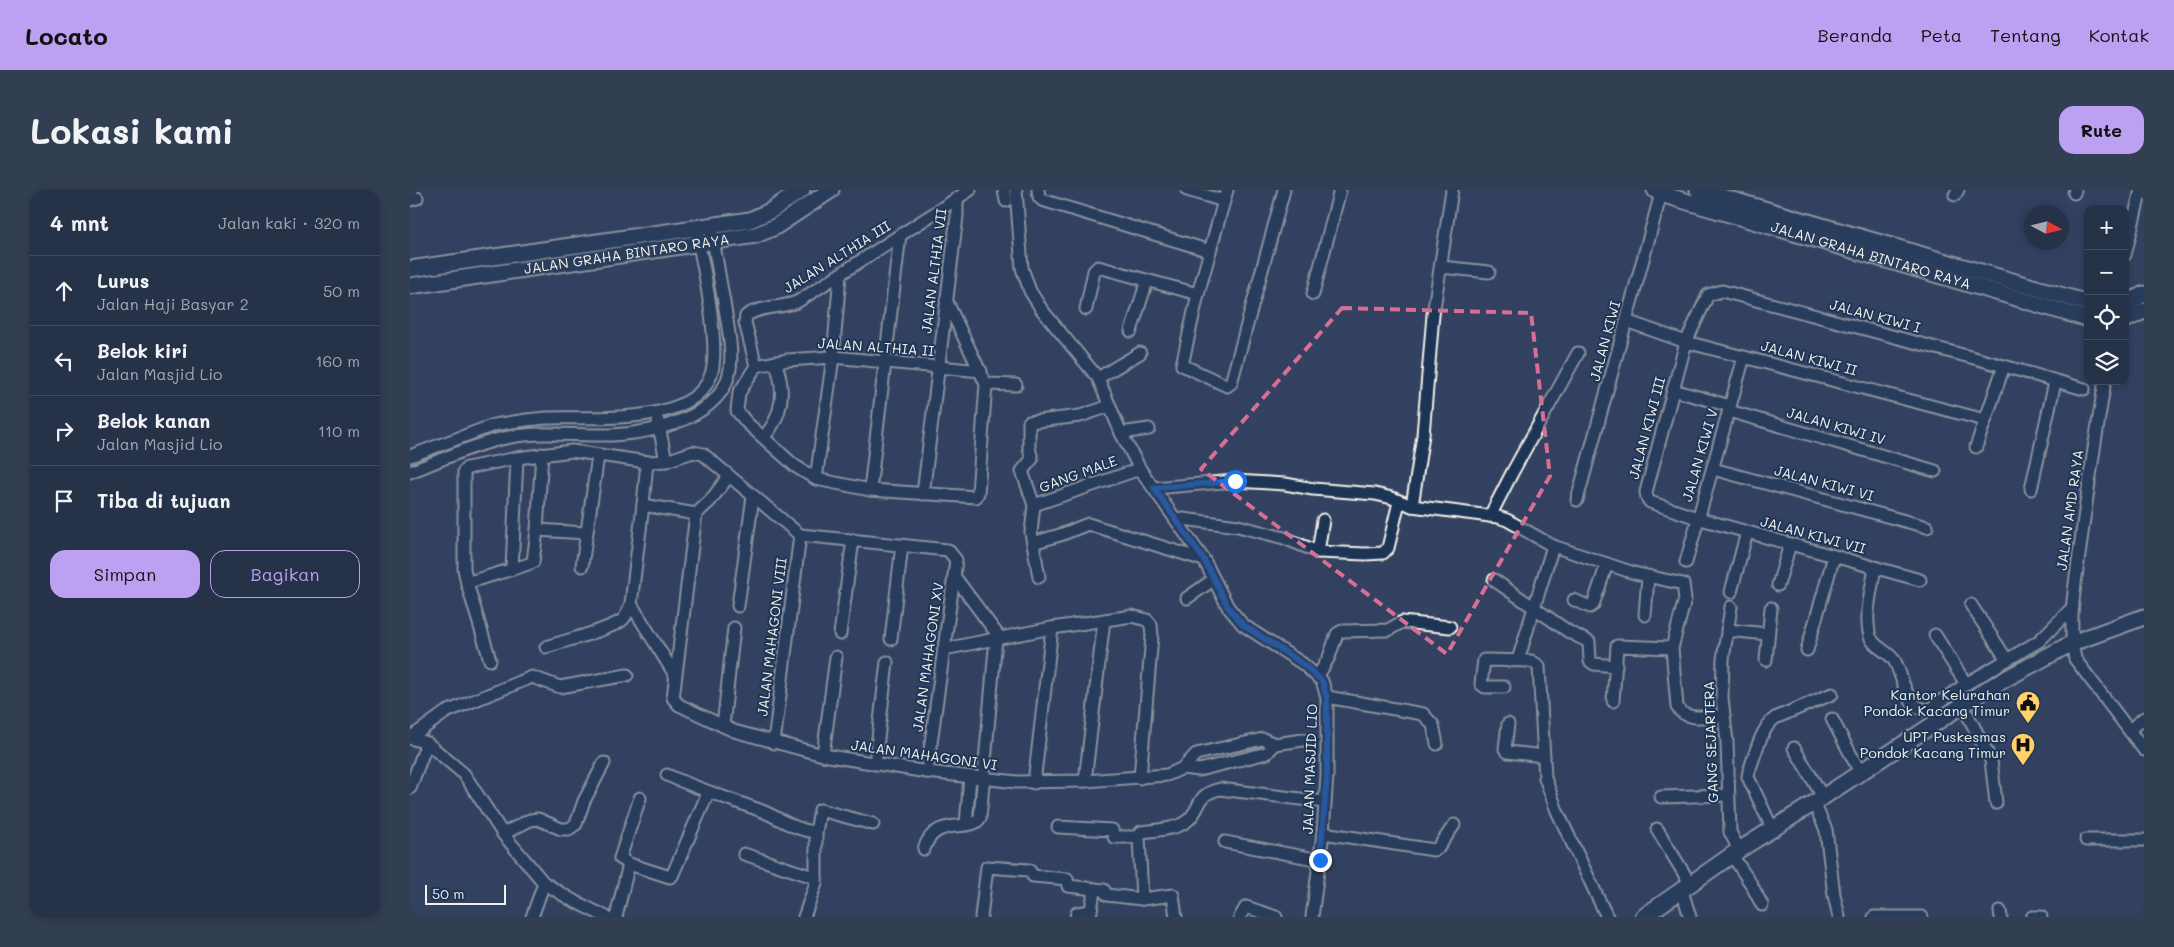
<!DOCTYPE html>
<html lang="id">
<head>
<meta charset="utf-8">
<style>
  :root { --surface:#263248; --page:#323e52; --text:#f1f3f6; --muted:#a4aab4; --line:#424d60; --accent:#bca0f2 }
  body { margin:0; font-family:Mali,sans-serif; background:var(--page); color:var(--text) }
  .controls { position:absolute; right:15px; top:15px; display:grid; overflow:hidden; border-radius:10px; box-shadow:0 2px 8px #0003 }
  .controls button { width:45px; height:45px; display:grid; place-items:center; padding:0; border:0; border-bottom:1px solid var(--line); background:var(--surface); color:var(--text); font:25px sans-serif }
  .compass { position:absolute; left:1614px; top:15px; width:45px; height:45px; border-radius:50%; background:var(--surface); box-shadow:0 2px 8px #0003; rotate:97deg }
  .scale { position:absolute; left:15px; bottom:12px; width:81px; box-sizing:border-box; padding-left:5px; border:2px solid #f4f1e8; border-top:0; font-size:14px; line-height:18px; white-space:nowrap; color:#f4f1e8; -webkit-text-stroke:4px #1d3557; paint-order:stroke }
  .stop { position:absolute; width:15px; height:15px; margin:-11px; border:4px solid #1a73e8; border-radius:50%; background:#fff }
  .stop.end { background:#1a73e8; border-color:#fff; box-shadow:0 1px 5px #0008 }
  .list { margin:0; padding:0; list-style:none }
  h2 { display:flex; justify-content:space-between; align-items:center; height:65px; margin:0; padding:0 20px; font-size:21px }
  h2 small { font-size:16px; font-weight:400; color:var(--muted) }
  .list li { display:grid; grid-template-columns:32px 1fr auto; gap:15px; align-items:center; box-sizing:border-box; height:70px; padding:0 20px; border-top:1px solid var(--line) }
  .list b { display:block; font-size:19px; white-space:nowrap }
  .list p { margin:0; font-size:16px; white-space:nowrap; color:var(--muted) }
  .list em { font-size:16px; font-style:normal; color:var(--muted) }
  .actions { display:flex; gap:10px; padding:15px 20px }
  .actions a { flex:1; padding:11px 0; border:1px solid var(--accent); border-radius:15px; text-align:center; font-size:18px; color:var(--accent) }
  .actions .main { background:var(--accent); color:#111 }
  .icon { flex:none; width:28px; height:28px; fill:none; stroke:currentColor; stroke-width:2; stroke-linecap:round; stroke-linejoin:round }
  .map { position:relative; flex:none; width:1734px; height:727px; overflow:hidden; border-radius:15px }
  header { display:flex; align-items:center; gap:30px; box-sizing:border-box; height:70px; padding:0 25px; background:var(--accent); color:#111 }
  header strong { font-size:24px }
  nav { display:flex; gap:28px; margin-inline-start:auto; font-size:18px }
  .intro { display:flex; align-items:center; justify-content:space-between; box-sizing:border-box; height:120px; padding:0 30px }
  h1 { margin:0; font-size:35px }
  .button { padding:12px 22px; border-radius:15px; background:var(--accent); color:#111; font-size:18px; font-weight:700 }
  main { display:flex; gap:30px; padding:0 30px }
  aside { flex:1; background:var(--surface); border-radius:15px; box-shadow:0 2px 8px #0003 }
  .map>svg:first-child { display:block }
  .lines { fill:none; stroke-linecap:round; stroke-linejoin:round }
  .minor-casing { stroke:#f4f1e8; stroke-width:15 }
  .major-casing { stroke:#f4f1e8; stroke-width:19 }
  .minor { stroke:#1d3557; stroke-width:11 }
  .major { stroke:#1d3557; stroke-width:15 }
  .route { stroke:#1a73e8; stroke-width:6 }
  .marked { fill:none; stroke:#d66f93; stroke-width:4; stroke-dasharray:10 6; stroke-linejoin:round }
  .labels { text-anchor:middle; stroke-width:4; stroke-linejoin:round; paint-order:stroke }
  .street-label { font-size:14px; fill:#f4f1e8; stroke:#1d3557 }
  .poi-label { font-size:14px; fill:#f4f1e8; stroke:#1d3557; text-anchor:end }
</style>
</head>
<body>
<header>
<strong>Locato</strong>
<nav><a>Beranda</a><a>Peta</a><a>Tentang</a><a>Kontak</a></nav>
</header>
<div class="intro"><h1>Lokasi kami</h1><a class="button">Rute</a></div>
<main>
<aside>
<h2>4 mnt<small>Jalan kaki · 320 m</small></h2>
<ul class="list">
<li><svg class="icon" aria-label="ahead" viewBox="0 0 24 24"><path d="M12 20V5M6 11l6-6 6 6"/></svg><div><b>Lurus</b><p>Jalan Haji Basyar 2</p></div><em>50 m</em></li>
<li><svg class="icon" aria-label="left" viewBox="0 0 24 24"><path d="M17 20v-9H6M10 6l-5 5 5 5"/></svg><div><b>Belok kiri</b><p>Jalan Masjid Lio</p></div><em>160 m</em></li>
<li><svg class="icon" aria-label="right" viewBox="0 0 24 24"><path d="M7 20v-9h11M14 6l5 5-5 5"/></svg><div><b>Belok kanan</b><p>Jalan Masjid Lio</p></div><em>110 m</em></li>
<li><svg class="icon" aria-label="arrive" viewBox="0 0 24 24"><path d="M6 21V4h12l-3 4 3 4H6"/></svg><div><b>Tiba di tujuan</b></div></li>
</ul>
<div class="actions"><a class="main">Simpan</a><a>Bagikan</a></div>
</aside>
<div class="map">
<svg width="1734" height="727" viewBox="0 0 1734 727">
  <rect width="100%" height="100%" fill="#334260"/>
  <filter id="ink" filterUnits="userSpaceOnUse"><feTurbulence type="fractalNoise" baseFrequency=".02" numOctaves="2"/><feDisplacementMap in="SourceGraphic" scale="10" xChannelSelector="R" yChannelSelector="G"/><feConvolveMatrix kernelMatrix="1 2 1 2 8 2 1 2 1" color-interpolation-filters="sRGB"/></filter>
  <g filter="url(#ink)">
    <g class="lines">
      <defs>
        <g id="minor">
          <path d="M594,0L596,11"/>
          <path d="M606,0L612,78L620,101L632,120L688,188L711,243L730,279L794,370L818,417L833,435L893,474L912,491L917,507V585L913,643L902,727"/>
          <path d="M628,0L629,7L632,10L800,61"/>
          <path d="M777,0L814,11"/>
          <path d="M817,0L788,104L772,175L817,196L821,193L874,0"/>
          <path d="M1664,3L1665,0"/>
          <path d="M1545,5L1548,0"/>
          <path d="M0,10L7,8"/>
          <path d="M1715,65L1731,0"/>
          <path d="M1031,77L1079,82"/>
          <path d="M903,104L930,0"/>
          <path d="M536,110L576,194L568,303L566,307L460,300L406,289L385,276L337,233L327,221L329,203L346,176L377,170L423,167L571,181"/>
          <path d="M676,119L684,81L688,77L788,104"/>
          <path d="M1216,131L1276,152L1575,230"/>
          <path d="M721,141L737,91"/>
          <path d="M1168,163L1102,283L1080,326L1088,327L1097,330L1143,356L1224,383L1273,394L1275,409L1262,458L1267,517C1276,532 1298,526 1314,526"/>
          <path d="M346,176L335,132L336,126C349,116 372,118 387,112L560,0"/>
          <path d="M688,188L730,163"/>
          <path d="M1695,191C1686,244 1678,298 1671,351C1666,390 1657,430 1665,469L1734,560"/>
          <path d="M576,194L606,195"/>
          <path d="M1263,200L1320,216"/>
          <path d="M1319,221L1525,281"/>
          <path d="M248,231L256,271"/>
          <path d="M711,243L739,239"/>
          <path d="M354,247C373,225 376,199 365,172"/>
          <path d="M1566,257L1594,176"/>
          <path d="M132,264L127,340L123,372C120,375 67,389 57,393L54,379V281L57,278L107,268L162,261L237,272L256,271L283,262L293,264L390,345L538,360L546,370L544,386L517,582"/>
          <path d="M0,266L84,235C102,232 119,229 137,228C180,226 288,238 302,181C309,153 294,76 287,46"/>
          <path d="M1303,279L1517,337"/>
          <path d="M0,282C32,270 66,253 100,247C134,241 168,246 202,245C242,243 313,228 320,179C323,158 317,133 314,112C309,87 306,61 300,37"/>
          <path d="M406,289L423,167L430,85"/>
          <path d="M744,298L825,291L875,294L903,299L965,304L982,308L1002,316L1080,326"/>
          <path d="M1621,299L1645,192"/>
          <path d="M460,300L490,45"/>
          <path d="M513,304L547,26V10"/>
          <path d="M1167,310L1252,0"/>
          <path d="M233,315L286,324L300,311L319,286"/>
          <path d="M624,315L612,281L622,269L619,258V232L670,226L700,216"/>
          <path d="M624,315L730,279"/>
          <path d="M1002,316L1013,245L1023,125L1042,0"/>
          <path d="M286,324L263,508L269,515L324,541L413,565L517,582L607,592L675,591L757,585L773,578L786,564L853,549L865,554L893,550"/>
          <path d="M765,328L828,336L874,348L908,362L956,364L973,363L978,358L989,312"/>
          <path d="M127,340L176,343"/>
          <path d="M623,353L621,343L624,315"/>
          <path d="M908,362L913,330"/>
          <path d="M1276,372L1334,167"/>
          <path d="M172,376L188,266"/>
          <path d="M1465,377C1462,398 1455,422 1459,442C1461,457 1476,459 1484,470C1494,486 1494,519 1518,520L1556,494L1629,451L1662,418"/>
          <path d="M102,379L107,268"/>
          <path d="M544,386L590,448"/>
          <path d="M629,387L623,353L653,344L678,334L794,370"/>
          <path d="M1084,390L1159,442L1179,452L1180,471L1184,474L1206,476"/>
          <path d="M1510,390L1287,328L1240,312L1237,308L1236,302L1276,152L1298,105L1312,101L1594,176L1674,199"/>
          <path d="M57,393L80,470"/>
          <path d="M1368,395L1380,354"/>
          <path d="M1321,402L1337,342"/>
          <path d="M777,408L803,390"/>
          <path d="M1164,410L1180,417L1183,415L1197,374"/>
          <path d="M221,414L265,485"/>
          <path d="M1561,415L1597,470"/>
          <path d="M328,416L343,306"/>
          <path d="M1321,417L1313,469L1312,508L1317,552L1320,642L1329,660"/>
          <path d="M1235,425L1238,387"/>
          <path d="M1317,440L1358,444"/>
          <path d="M430,444L443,350"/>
          <path d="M1525,445L1556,494"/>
          <path d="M481,449L492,355"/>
          <path d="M136,457C157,450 193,442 211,431C217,427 218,420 221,414L233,315L237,272"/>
          <path d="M534,459L642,438L722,426L737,430L741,435L742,446L730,588"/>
          <path d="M1397,460L1424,366"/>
          <path d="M1108,470L1143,356"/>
          <path d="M1356,470L1361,418"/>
          <path d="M908,486L919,467L927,444L932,441L978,440L992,432L1040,437"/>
          <path d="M1094,497H1075L1071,494L1074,470L1121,471L1129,476L1135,588L1147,621L1197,727"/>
          <path d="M917,507L1013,524L1023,535L1027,554"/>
          <path d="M1203,511L1207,456L1262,458"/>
          <path d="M1552,514L1581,570L1586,613"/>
          <path d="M1422,529L1450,582"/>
          <path d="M1098,534L1095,559L1098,562L1134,566"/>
          <path d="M313,536L324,438"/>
          <path d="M1719,540L1734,528"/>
          <path d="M0,548L17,553L54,584L93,644L134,693L160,709L196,727"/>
          <path d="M0,548L36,522L122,487L150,497L217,485"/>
          <path d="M364,553L390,345"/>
          <path d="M1384,558L1413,607"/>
          <path d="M413,565L426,467"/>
          <path d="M465,574L477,472"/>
          <path d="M773,578L789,580L857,563L865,554"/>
          <path d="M257,585C288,599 320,609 352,621C369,628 387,641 406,642"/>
          <path d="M675,591L694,430"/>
          <path d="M624,593L642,438"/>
          <path d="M0,598L17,553"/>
          <path d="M1251,607L1318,605"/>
          <path d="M230,608L210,668L219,674L260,687L262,686L298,603"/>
          <path d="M1404,613L1416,640L1424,705L1429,727"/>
          <path d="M556,634L560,587"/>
          <path d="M648,637L702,640L704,647H729L732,709"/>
          <path d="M1362,638L1338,587L1339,581C1346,563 1350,540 1365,528L1422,504"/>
          <path d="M1247,639L1281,695"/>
          <path d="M913,643L1024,660L1029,657L1044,635"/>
          <path d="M93,644L120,630L128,629L151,639H159L166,634L174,611L194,573"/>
          <path d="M729,647L731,642C746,640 765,640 777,631C793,618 784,605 810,599L915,612"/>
          <path d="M1676,650H1734"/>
          <path d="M815,652L910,670"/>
          <path d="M514,659C525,624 560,644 570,628L586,448"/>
          <path d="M334,664L406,688"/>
          <path d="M1322,665L1341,694L1352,715"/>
          <path d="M1272,701L1280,727"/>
          <path d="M1590,721L1591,727"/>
          <path d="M122,727L134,693"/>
          <path d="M206,727L219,674"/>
          <path d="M394,727L406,693V642L410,620L463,634"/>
          <path d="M571,727L577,677L619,680L623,686L657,689L658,696L694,700L697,705L732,709L763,705L766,727"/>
          <path d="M666,727L667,723L681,721L684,700"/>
          <path d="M830,727L836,717L866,727"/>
          <path d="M1464,727H1512"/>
          <path d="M1622,727H1631"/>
        </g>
        <g id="major">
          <path id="s1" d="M1245,0L1251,4L1678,129"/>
          <path d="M1288,0L1678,113"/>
          <path d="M0,79L340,30L360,21L392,0"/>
          <path id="s2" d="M0,96L346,45L365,37L421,0"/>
          <path d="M1715,114L1734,104"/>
          <path d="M1715,130L1734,121"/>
          <path d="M1233,727L1329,660L1404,613L1577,499L1662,453L1734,427"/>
        </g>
      </defs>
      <use href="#minor" class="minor-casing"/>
      <use href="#major" class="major-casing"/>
      <use href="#minor" class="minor"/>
      <use href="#major" class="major"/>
    </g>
  </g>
  <g class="lines" filter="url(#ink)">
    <path class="route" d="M825,291L744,298L794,370L818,417L833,435L893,474L912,491L917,508V585L910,670"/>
  </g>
  <path d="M0 0H1734V727H0ZM932,118L1121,123L1140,286L1037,464L791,279Z" fill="#334260" fill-opacity=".55" fill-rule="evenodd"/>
  <path class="marked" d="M932,118L1121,123L1140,286L1037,464L791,279Z"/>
  <defs>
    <symbol id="civic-pin" viewBox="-11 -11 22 30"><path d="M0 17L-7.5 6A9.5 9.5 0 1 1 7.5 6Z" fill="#ffd166" stroke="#1d3557"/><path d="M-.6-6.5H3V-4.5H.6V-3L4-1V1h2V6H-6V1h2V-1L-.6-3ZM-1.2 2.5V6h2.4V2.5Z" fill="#111"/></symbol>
    <symbol id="hospital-pin" viewBox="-11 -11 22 30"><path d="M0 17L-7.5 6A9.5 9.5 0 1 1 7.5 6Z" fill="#ffd166" stroke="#1d3557"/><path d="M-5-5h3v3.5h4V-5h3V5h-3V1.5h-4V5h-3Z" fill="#111"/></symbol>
  </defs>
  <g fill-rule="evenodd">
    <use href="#civic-pin" x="1604" y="499" width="28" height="38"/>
    <use href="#hospital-pin" x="1599" y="541" width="28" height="38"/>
  </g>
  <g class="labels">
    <g class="street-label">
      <text dy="5" stroke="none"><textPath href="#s2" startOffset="219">JALAN GRAHA BINTARO RAYA</textPath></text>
      <text dy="5" stroke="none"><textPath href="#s1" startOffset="226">JALAN GRAHA BINTARO RAYA</textPath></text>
      <text transform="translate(427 67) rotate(-32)" y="5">JALAN ALTHIA III</text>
      <text transform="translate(524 81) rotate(-83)" y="5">JALAN ALTHIA VII</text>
      <text transform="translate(1465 126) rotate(15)" y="5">JALAN KIWI I</text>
      <text transform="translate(1195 151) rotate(-75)" y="5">JALAN KIWI</text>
      <text transform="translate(466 157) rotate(4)" y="5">JALAN ALTHIA II</text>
      <text transform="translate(1399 168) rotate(15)" y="5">JALAN KIWI II</text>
      <text transform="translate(1426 236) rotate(16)" y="5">JALAN KIWI IV</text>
      <text transform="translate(1237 238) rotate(-75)" y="5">JALAN KIWI III</text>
      <text transform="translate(1290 265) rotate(-74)" y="5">JALAN KIWI V</text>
      <text transform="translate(668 284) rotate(-20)" y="5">GANG MALE</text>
      <text transform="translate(1414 293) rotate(15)" y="5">JALAN KIWI VI</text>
      <text transform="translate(1660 320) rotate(-82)" y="5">JALAN AMD RAYA</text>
      <text transform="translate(1403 345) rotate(15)" y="5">JALAN KIWI VII</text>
      <text transform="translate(362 447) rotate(-83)" y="5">JALAN MAHAGONI VIII</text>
      <text transform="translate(518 467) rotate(-82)" y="5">JALAN MAHAGONI XV</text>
      <text transform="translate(1301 552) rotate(-92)" y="5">GANG SEJARTERA</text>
      <text transform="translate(514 565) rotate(8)" y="5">JALAN MAHAGONI VI</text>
      <text transform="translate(900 579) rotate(-88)" y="5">JALAN MASJID LIO</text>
    </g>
    <g class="poi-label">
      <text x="1600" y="510">Kantor Kelurahan<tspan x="1600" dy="16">Pondok Kacang Timur</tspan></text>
      <text x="1596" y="552">UPT Puskesmas<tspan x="1596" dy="16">Pondok Kacang Timur</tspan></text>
    </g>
  </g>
</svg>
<div class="controls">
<button>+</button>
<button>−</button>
<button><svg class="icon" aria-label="locate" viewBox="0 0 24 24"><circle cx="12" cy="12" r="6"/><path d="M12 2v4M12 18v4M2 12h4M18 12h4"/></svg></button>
<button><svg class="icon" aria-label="layers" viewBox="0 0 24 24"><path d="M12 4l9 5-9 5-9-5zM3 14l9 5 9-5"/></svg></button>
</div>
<svg class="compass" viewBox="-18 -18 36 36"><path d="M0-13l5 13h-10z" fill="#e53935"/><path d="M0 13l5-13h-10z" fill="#a4aab4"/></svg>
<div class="scale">50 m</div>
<div class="stop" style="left:825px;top:291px"></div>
<div class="stop end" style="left:910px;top:670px"></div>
</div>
</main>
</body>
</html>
